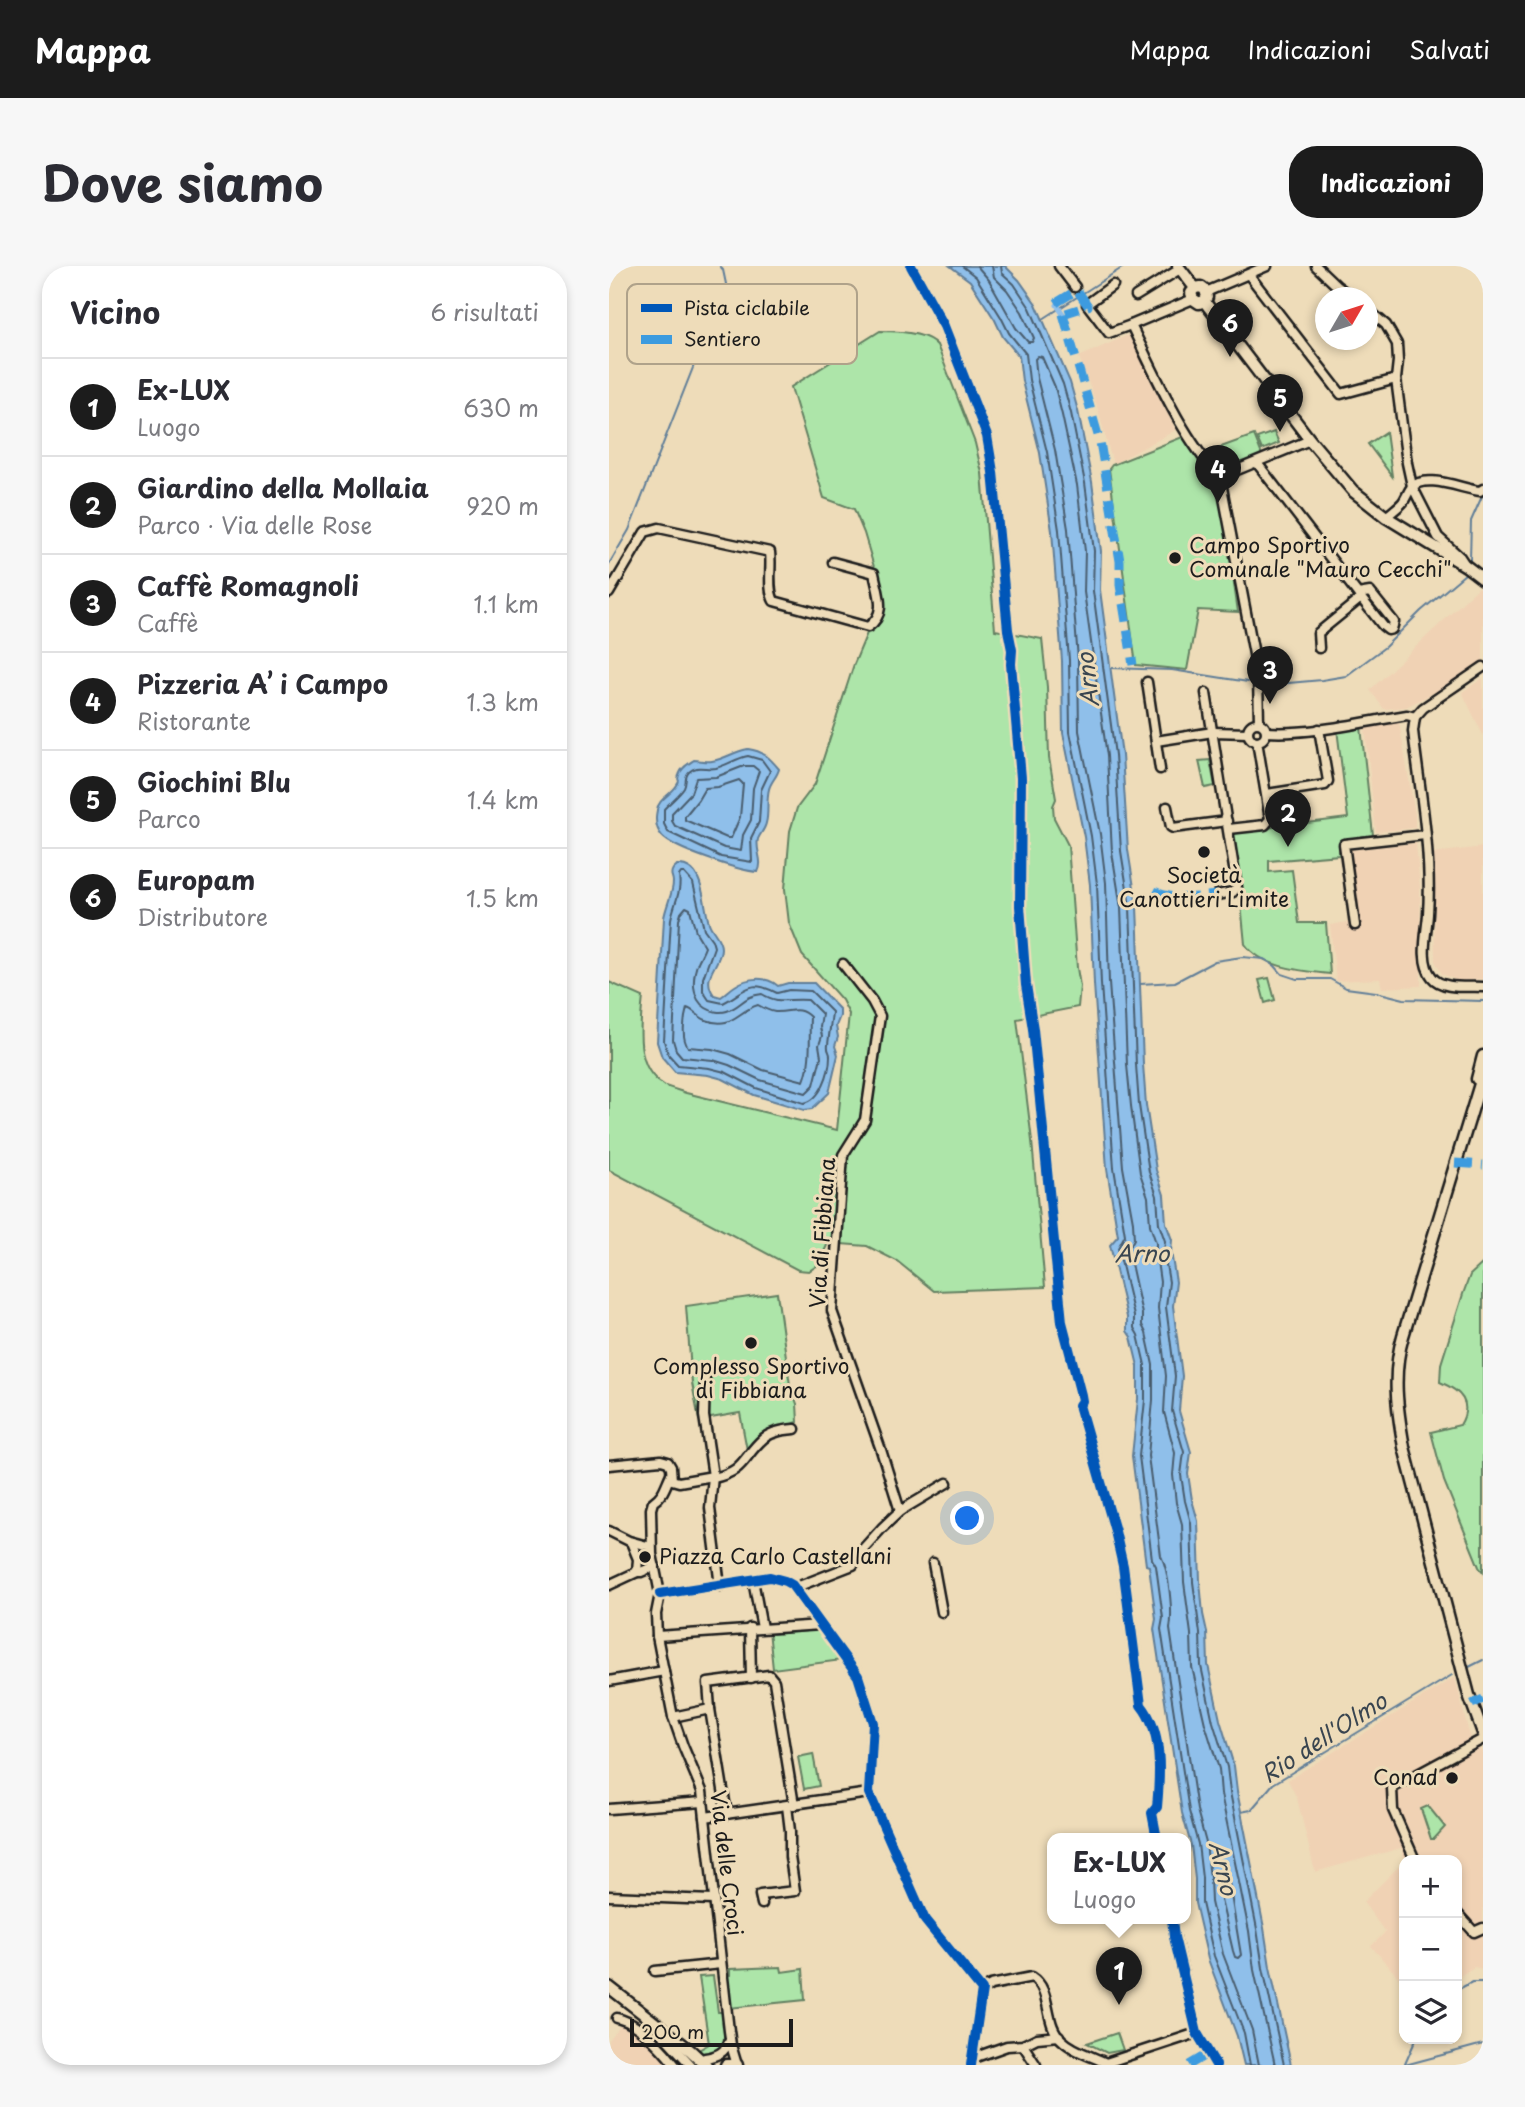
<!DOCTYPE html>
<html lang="it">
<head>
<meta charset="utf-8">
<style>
  :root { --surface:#fff; --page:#f7f7f7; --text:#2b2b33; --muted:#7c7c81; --line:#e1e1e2; --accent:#1c1c1c }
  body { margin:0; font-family:"Playpen Sans",sans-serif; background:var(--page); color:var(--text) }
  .controls { position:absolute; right:21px; bottom:21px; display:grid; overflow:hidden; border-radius:14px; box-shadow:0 4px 10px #0003 }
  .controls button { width:63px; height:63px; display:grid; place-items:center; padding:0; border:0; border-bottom:2px solid var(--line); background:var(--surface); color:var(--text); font:35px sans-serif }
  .compass { position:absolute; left:706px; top:21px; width:63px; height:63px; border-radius:50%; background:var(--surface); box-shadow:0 4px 10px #0003; rotate:51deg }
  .scale { position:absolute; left:21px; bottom:18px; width:163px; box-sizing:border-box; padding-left:7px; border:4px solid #1c1c1c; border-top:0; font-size:19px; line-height:24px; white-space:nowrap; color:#1c1c1c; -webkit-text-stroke:5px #eedcb9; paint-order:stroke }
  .you { position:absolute; left:359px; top:1253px; width:24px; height:24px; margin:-18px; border:5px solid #fff; border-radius:50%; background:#1a73e8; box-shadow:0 0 0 10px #1a73e833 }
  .badge { display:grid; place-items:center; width:46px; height:46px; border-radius:50%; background:var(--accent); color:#fff; font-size:23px; font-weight:700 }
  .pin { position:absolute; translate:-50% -58px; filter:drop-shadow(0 2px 4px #0008) }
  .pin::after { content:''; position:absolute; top:37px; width:24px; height:21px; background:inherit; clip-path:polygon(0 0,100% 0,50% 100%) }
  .popup { position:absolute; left:438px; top:1567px; width:144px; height:91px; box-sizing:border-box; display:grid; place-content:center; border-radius:14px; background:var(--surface); filter:drop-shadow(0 2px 5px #0005); font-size:23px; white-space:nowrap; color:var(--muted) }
  .popup b { font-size:26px; color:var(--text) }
  .popup::after { content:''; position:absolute; left:50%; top:100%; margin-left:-14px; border:14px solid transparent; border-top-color:var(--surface) }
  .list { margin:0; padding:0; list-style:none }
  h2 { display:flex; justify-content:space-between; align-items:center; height:91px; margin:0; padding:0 28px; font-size:30px }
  h2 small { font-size:23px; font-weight:400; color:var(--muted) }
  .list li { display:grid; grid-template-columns:46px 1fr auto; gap:21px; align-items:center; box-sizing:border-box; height:98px; padding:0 28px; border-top:2px solid var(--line) }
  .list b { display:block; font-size:26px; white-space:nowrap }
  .list p { margin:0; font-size:23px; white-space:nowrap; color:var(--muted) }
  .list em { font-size:23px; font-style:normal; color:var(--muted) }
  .icon { flex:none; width:38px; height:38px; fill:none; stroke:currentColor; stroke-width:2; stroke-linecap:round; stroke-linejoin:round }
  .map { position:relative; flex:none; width:874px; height:1799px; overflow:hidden; border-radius:28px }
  header { display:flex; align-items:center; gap:42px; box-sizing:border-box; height:98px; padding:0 35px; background:var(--accent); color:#fff }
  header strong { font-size:33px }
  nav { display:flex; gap:38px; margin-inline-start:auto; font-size:24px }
  .intro { display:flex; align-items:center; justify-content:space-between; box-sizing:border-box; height:168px; padding:0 42px }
  h1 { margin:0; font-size:49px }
  .button { padding:18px 32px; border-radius:28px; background:var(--accent); color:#fff; font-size:24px; font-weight:700 }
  main { display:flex; gap:42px; padding:0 42px }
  aside { flex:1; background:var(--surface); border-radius:28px; box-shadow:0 4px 10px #0003 }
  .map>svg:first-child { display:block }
  .built { fill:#f0d2b4 }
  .green { fill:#ade5a9; stroke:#648062; stroke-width:2 }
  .water { fill:#8fbfea; stroke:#617e98; stroke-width:2 }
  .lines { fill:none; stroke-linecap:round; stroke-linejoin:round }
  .shore { stroke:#4a5d6e; stroke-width:2 }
  .stream { stroke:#617e98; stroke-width:2 }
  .canal { stroke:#8fbfea; stroke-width:5 }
  .minor-casing { stroke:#1c1c1c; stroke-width:13 }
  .major-casing { stroke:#1c1c1c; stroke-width:15 }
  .minor { stroke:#eedcb9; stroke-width:8 }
  .major { stroke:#eedcb9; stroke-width:10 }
  .quiet { stroke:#3c9bdf; stroke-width:9; stroke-dasharray:18 9; stroke-linecap:butt }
  .cycleway-casing { stroke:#eedcb9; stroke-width:15 }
  .cycleway { stroke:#0057b8; stroke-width:10 }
  .poi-dot { fill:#1c1c1c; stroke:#eedcb9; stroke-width:2.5 }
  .labels { text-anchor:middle; stroke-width:6; stroke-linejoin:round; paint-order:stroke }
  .poi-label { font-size:21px; fill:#1c1c1c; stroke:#eedcb9; text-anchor:start }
  .street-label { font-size:21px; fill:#1c1c1c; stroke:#eedcb9 }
  .water-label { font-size:23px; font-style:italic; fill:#394550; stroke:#eedcb9 }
  .key { fill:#eedcb9; stroke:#afa28a; stroke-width:2 }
  .key-label { font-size:19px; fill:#1c1c1c }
</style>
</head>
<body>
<header>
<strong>Mappa</strong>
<nav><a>Mappa</a><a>Indicazioni</a><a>Salvati</a></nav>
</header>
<div class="intro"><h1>Dove siamo</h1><a class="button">Indicazioni</a></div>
<main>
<aside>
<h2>Vicino<small>6 risultati</small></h2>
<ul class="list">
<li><span class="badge">1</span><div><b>Ex-LUX</b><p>Luogo</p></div><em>630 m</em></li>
<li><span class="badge">2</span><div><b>Giardino della Mollaia</b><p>Parco · Via delle Rose</p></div><em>920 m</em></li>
<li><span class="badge">3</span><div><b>Caffè Romagnoli</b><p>Caffè</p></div><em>1.1 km</em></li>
<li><span class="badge">4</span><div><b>Pizzeria A’ i Campo</b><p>Ristorante</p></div><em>1.3 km</em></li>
<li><span class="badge">5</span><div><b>Giochini Blu</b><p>Parco</p></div><em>1.4 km</em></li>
<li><span class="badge">6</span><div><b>Europam</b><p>Distributore</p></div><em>1.5 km</em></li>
</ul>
</aside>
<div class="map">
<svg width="874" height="1799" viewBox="0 0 874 1799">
  <rect width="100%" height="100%" fill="#eedcb9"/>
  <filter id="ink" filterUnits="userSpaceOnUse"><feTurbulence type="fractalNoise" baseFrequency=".0143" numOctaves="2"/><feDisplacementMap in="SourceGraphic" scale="14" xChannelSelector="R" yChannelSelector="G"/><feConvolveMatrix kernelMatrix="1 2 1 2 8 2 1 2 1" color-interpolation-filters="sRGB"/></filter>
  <g filter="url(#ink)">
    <g class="built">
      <path d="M521,68L544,120L567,164L504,198L488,140L470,91Z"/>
      <path d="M870,321L874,324V396L844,417L797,441L775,443L761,424Z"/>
      <path d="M874,412V469L853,426Z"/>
      <path d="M790,456L806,549V562L767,566L756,461L762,457Z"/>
      <path d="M807,577L811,622L812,720L773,722L771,713L727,715L721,659L750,654L741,584Z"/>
      <path d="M874,581V713L849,715L833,708L826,695L824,587Z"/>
      <path d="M846,1411L861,1472L874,1487V1703L865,1701L848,1712V1594H796L792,1582L706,1606L688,1532L679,1514Z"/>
      <path d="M795,1595V1708L790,1712L762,1680L776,1666L754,1636Z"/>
      <path d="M20,1749L65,1787L74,1799H0V1774Z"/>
    </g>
    <g class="green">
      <path d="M271,65C288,65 317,66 328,79L366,177L373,207L386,364L433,373L438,421L440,492L447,533L444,540L445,552L459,579L468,702L471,720L469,741L408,753L423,875L436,1021L325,1025L288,995L258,980L219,977L209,999L200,1005L189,1004L0,904V716L34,731C31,759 25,802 55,819C62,823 70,824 77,827L228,864L240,748L233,734L193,689L180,657L176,623L181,565L188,542L206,518L245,398L258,367L267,361L275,346L270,318L255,267L245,243L215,232L182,121Z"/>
      <path d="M665,166L670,177L653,184L648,172Z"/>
      <path d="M777,166L783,210L759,178Z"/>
      <path d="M645,169L653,189C630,197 617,209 601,185Z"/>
      <path d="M576,170C591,193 606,215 614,241L629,346L589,344L578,404L527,399L500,203L503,199Z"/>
      <path d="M752,461L764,569L731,574L730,589L660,595V606L683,604L690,657H717L721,708C694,705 653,702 636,678L625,566L739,552L728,463Z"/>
      <path d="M601,494L606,520L596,522L590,495Z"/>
      <path d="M660,712L666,734L656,737L650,714Z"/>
      <path d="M874,997V1306L870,1301L835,1215L822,1166L851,1159C864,1137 852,1125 831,1116L832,1098L854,1028L861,1009Z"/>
      <path d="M168,1027L181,1119L188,1138L189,1156L166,1163L138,1184L131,1147L90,1154L83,1117L77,1040Z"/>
      <path d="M204,1362H212L233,1394L164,1403L160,1364H163L164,1368L197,1365Z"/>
      <path d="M204,1488L210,1520L195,1523L189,1491Z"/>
      <path d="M819,1540L836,1561L825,1573H822L812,1543Z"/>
      <path d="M172,1701L173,1706L194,1703L196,1734L120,1742L116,1710L121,1709V1703Z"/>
      <path d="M104,1710L109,1746H113C115,1766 122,1788 94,1788L88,1785L100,1778L90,1711Z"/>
      <path d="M508,1767L514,1784L498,1787L478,1777Z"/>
    </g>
    <g class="water">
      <path d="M341,0H396L410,14L427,38L461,116L469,145L483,216L492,285L491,324L513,489L519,584L528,640L534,798L537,839L547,904L555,929L557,957L563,974L562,986L567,1016L564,1040L573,1110L570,1145L582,1186L579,1208L583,1234L589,1255L591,1315L594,1348L598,1366L599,1399L611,1454L625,1500L628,1525L655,1662L661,1701L682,1799H635L628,1770L599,1693L586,1637V1613L582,1579L573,1547L545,1363L547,1353L540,1300L537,1299L523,1190L529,1133V1100L522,1071L518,1065V1051L501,979L509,970L498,903L485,718L481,619L475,571L454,467L453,395L443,265L431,187L413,115L410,90L394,71L386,54L361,15Z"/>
      <path d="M139,483C154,485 160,491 170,503C168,511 162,515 160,523C157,534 160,547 157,557C156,563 151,568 149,573C146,584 155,595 149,606C131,605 64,583 53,570C47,563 46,553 48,544C49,533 62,529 68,519C73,511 67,518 70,509C72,502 79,498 85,494C91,494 97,496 103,495C116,493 126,485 139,483Z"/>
      <path d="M68,599C96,597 94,639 100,657C103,666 112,672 112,682C112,699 91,710 105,729L112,731C118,727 121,723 126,720C139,711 157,710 169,720L179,717H205L231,744V750L227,760L229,771L226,780L229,789L220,827L203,843L195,844L145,829L114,813L99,809L66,806L53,791L48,776L55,652C57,639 64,628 64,616C64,610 60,609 64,603C65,601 67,601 68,599Z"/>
    </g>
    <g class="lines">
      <g class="shore">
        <path d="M353,0L367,11L392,51L400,67L417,88L420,114L438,186L450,264L460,394L461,466L482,570L488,618L492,718L505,902L516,969L509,982L525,1050V1062L529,1069L536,1099V1134L530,1190L543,1293L547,1300L554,1352L552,1363L580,1545L589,1578L593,1612V1637L605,1690L635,1767L641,1799"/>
        <path d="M368,0L380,14L407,62L419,76H423L425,72L413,46L398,24L385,11L383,0"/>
        <path d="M392,0L393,7L405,18L421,42L454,118L462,147L476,217L485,285L484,325L506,489L512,585L521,641L527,799L530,839L540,906L548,930L550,958L556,975L555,987L560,1016L557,1041L566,1110L563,1145L575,1186L572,1209L576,1235L582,1257L584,1316L591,1367L592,1400L604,1456L618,1501L621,1526L648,1663L654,1702L675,1799"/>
        <path d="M139,490L153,494L161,505L152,524L150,556L142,572L143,596L112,591L59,566L55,558V543C61,536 70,530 75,522C78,516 75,511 80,506C88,498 97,504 107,502C118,499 128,492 139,490Z"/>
        <path d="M135,500H144L150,505L144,522L142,554L134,569L132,585L115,582L66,560L63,555V547L82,527L87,512L107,511Z"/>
        <path d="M130,514L134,518L131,551L122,572H118L76,554V550L89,534L96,522L109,521Z"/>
        <path d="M72,607H75L84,617L95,663L103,674L105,681L94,712V725L100,734L114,737C138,725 139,712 168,727L180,724L202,725L223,746C222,757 220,768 219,779C218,785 221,785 221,790C221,806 212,834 195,837L147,822L116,806L100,802L69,799L59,788L55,775L62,653C65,638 73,625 70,610Z"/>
        <path d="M77,641L81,643L87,666L96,681C94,687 91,691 89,696C83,711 82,733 97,742C103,746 112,747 118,745C133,740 134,730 153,728C171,739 178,732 199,734L213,748L211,761L213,770L210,779L212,791L205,819L197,827L151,814L120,799L104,794L73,791L67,784L64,774L70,654L72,647Z"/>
        <path d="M149,739C154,742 160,745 166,746C181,747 189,739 201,751C200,772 203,795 195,815L154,804L121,788L103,783L79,781C72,772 75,753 78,742C85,744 89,751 97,754C123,764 128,745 149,739Z"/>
        <path d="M615,1609L619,1611L632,1689L629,1692L626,1691L624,1685L612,1634V1612Z"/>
        <path d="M650,1799L643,1764L614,1688L602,1636L601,1612L597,1577L588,1544L561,1363C564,1346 560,1305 552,1290L539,1190L544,1134V1099L537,1067L533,1059V1048L519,984L525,973L524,956L514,901L500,717L497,617L491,568L470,465L469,394L459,263L446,184L428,112L426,93L429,90L433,91L446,121L453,149L468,219L476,285L475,326L498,490L503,586L512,642L518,799L522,840L531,907L539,931L541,959L547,977V988L551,1016L549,1042L557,1110L555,1146L566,1187L564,1209L567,1237L573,1258L575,1316L582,1368L583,1401L596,1458L610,1503L612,1528L640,1665L645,1704L666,1799"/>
      </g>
      <g class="stream">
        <path d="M434,53L516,0"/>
        <path d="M861,294L862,255L874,228"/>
        <path d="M0,298L20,264L117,18L114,4L111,0"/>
        <path d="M502,402L563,404L639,416"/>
        <path d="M657,419L713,414L737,410L776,381L812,345L856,308"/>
        <path d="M531,718L566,716L606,695L633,691L655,693L666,700L673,708L688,713H721L737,722L767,726L795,733L874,735"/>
        <path d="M860,1401L874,1394"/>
        <path d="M632,1546L642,1544L664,1518L843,1409"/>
        <path d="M848,1724L863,1716H874"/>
        <path d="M796,1798L807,1773"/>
        <path d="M796,1799L874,1778"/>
      </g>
      <path class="canal" d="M448,39L454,48"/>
      <defs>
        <g id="minor">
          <path d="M450,0L466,21"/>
          <path d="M707,0L728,20L744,32"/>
          <path d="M640,9L732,128L787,113"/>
          <path d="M504,19L478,38L500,67L522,59"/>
          <path d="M597,26L658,0"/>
          <path d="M527,30L571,3"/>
          <path d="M584,33L522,59C545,106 574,174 611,211"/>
          <path d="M758,43L777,59L788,78L789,95L787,113L798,197L803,220L829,271L851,291L857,300"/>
          <path d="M648,197L752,332L774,360L779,364L783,363L785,356L761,326L749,328"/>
          <path d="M611,211L649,409L650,457"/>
          <path d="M611,211L701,174"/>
          <path d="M777,251C782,246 789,242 794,236C797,232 799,226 802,222C816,206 853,223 871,225L874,223"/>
          <path d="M0,327L36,266L50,262L161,286C163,302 158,322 165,335L259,361C279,347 269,328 265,307L224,296"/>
          <path d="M710,382L709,367L752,332"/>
          <path d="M874,401L814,442L806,451L804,465C811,525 823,587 819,648C818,666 810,695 823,711C833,724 859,720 874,721"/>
          <path d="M538,416L551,503"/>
          <path d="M597,427L628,621L624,626L608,629"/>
          <circle cx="648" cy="466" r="9"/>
          <path d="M657,466C701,469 754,456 798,449L806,451"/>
          <path d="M547,475L604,466L639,467"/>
          <path d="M658,528L716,519L719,515L710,463"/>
          <path d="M558,541L562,561L564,562L618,555"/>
          <path d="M620,563L656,559L661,553L648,475"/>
          <path d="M746,659L735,578L816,569"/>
          <path d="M234,698L263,735L271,750L256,854L234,889L223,1045L272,1184L291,1245"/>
          <path d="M96,1111L95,1150L104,1210L101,1242L111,1320"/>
          <path d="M0,1199L52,1194L59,1196L62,1201L63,1214L70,1216L104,1210"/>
          <path d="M62,1208C56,1220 55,1229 44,1236L42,1243L43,1288L51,1328L47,1348L48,1370L64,1451L74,1480L93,1525L120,1765L122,1779L128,1799"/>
          <path d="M104,1212C137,1205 133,1191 155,1172C164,1165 176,1164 186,1163"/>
          <path d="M0,1265L20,1275L42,1281"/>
          <path d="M22,1276L29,1293L28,1306"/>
          <path d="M324,1297L333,1346"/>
          <path d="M144,1314L153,1362"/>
          <path d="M0,1319L28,1306H32L46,1300"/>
          <path d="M185,1322L244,1299L253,1284L273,1262L291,1245L338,1217"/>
          <path d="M51,1328L161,1311L176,1315L183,1319L249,1410L264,1457L260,1527L316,1654L373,1724L362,1799"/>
          <path d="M141,1362L142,1412"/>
          <path d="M48,1370L212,1359"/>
          <path d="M0,1415L55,1405"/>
          <path d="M101,1443L118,1548"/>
          <path d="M64,1451L101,1443L99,1417L160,1409L165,1415L185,1539"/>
          <path d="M0,1543L94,1536"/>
          <path d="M96,1551L260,1527"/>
          <path d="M806,1594L784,1544L783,1522L874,1473"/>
          <path d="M0,1630L104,1634"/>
          <path d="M153,1638L151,1629L186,1625L181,1591V1565L178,1540"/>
          <path d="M848,1647L865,1666L874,1662"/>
          <path d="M564,1663L588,1767L607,1799"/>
          <path d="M46,1705L112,1698"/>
          <path d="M373,1724L382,1719L423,1711C444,1724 434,1758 453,1774C464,1785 483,1790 497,1797L588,1767"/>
          <path d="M8,1752C31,1758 52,1781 66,1799"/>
          <path d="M50,1762L55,1770L82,1799"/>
          <path d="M414,1779L427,1799"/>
          <path d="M96,1792C108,1790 116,1787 121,1774"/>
          <path d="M364,1792L398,1780L414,1779L428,1772L450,1770"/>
        </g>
        <g id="major">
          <path d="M569,0L586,22L592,21L596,24L598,31L595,35L590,37L584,33L582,27L586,22"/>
          <path d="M595,35L701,174L744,225L777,251L857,300L874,313"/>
          <path d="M874,808L794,1070C783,1107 788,1143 795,1181L860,1429L874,1467"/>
          <path d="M868,813L874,790"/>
          <path d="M0,1721L82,1785L97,1799"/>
          <path d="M117,1799H128"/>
        </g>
      </defs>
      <use href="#minor" class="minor-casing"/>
      <use href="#major" class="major-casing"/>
      <use href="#minor" class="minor"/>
      <use href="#major" class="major"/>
      <g class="quiet">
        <path d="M447,37L468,24L479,40L457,47"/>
        <path d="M454,48L491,176L511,295V319L524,399"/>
        <path d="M545,625C563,635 588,631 608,629"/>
        <path d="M846,897L874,899"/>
        <path d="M863,1438L874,1433"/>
        <path d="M580,1799L600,1787"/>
      </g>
      <defs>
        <g id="cycleway">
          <path d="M302,0L335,60L378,170L384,206L399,364L403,384L402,398L412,512L411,640L417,719L424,763L453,1056L472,1129L473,1135L470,1139L506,1265L514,1300L532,1439C554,1466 551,1508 548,1541L543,1547L548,1573"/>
          <path d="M51,1328L161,1311L176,1315L183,1319L249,1410L264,1457L260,1527L316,1654L373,1724L362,1799"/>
          <path d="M563,1653L565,1671L588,1767L607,1799"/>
        </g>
      </defs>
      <use href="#cycleway" class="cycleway-casing"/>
      <use href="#cycleway" class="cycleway"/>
    </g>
  </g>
  <g class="poi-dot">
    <circle cx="566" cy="292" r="7"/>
    <circle cx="595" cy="586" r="7"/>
    <circle cx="142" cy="1077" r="7"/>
    <circle cx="36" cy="1291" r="7"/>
    <circle cx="843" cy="1512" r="7"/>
  </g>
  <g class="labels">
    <g class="poi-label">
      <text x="580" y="287">Campo Sportivo<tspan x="580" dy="24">Comunale "Mauro Cecchi"</tspan></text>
      <text x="595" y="617" text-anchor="middle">Società<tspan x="595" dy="24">Canottieri Limite</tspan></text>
      <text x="142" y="1108" text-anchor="middle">Complesso Sportivo<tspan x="142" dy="24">di Fibbiana</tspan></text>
      <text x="50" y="1298">Piazza Carlo Castellani</text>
      <text x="829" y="1519" text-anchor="end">Conad</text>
    </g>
    <g class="street-label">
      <text transform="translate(214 967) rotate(-86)" y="7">Via di Fibbiana</text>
      <text transform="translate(117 1597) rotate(83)" y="7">Via delle Croci</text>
    </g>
    <g class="water-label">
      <text transform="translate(479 414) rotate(-96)" y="8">Arno</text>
      <text x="533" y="996">Arno</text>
      <text transform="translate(715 1472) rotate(-33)" y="8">Rio dell'Olmo</text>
      <text transform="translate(614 1602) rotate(77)" y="8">Arno</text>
    </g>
  </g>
  <rect x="18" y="18" width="230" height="80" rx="10" class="key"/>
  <rect x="32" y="38" width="31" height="8" fill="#0057b8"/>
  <rect x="32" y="69" width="31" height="9" fill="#3c9bdf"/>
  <g class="key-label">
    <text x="75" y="49">Pista ciclabile</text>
    <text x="75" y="80">Sentiero</text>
  </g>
</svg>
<div class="controls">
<button>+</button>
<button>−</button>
<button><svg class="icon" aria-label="layers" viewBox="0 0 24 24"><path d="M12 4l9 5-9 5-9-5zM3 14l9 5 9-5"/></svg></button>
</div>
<svg class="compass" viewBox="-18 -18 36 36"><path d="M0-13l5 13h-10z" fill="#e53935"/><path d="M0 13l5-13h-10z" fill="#7c7c81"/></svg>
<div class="scale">200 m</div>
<div class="you"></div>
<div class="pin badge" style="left:510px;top:1739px">1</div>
<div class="popup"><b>Ex-LUX</b>Luogo</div>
<div class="pin badge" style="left:679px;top:581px">2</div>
<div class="pin badge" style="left:661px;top:438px">3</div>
<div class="pin badge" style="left:609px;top:237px">4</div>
<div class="pin badge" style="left:671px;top:166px">5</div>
<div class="pin badge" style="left:621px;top:91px">6</div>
</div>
</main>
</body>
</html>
